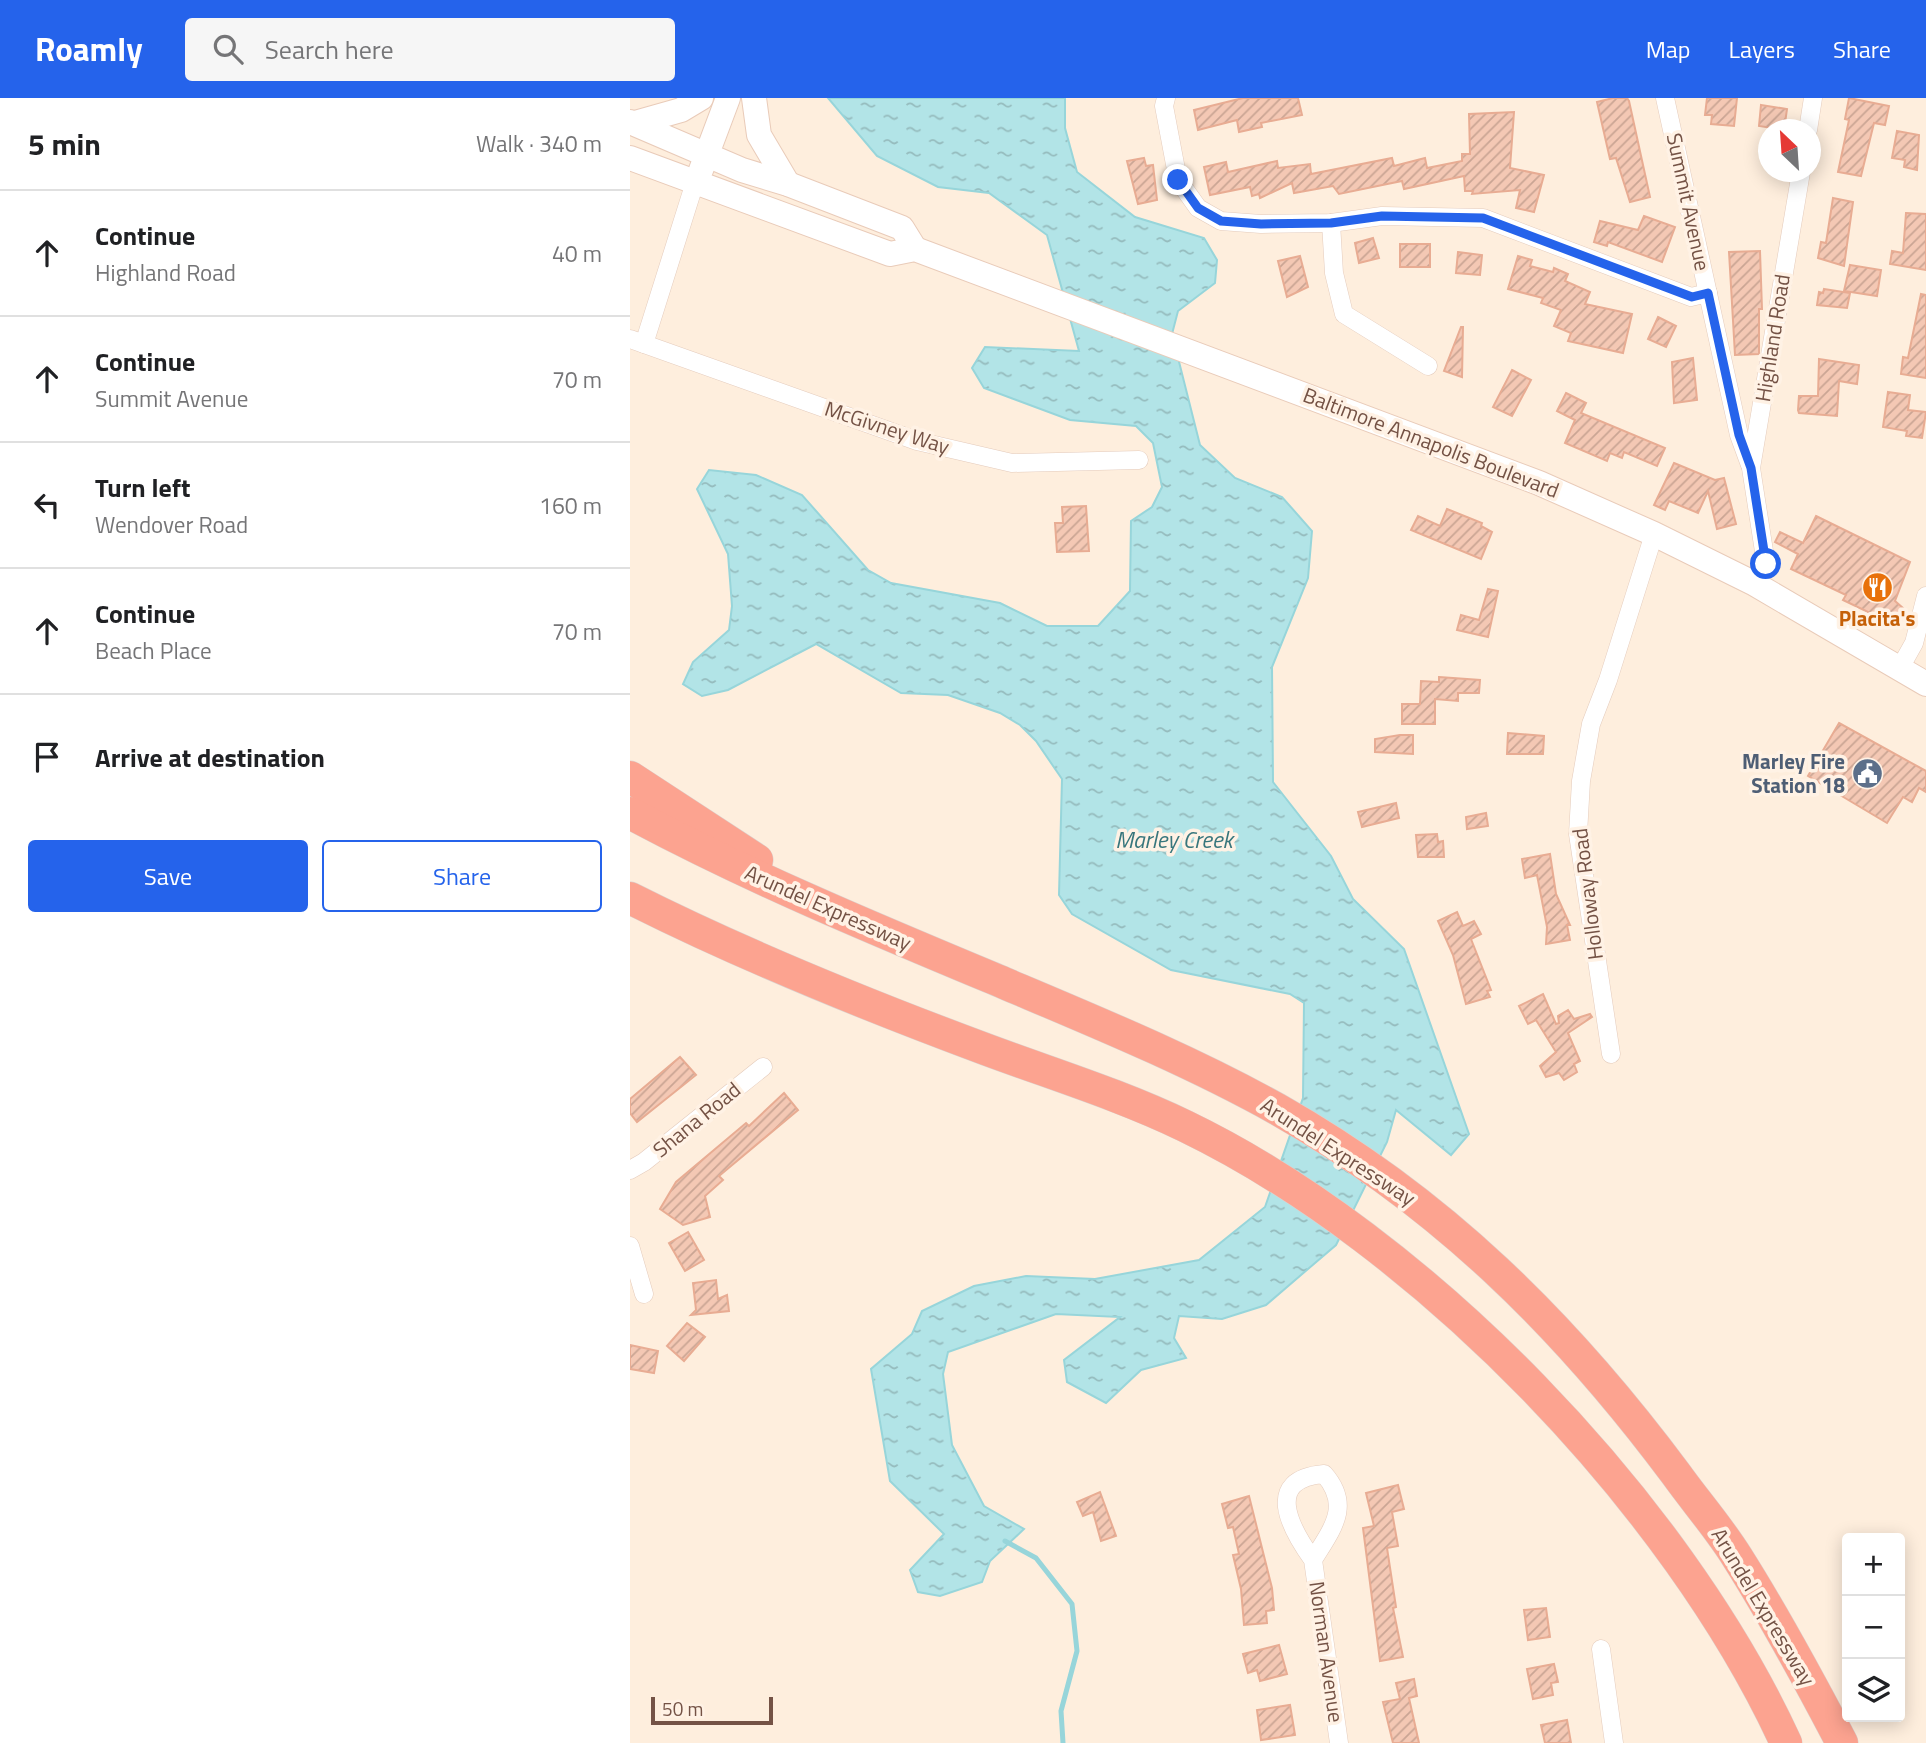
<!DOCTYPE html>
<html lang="en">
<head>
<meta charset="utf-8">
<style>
  :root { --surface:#fff; --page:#f6f6f6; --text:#202124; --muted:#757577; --line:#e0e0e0; --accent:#2563eb }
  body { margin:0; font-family:"Titillium Web",sans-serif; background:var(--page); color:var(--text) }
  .controls { position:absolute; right:21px; bottom:21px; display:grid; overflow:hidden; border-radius:7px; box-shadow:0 4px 18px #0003 }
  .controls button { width:63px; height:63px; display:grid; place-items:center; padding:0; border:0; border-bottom:2px solid var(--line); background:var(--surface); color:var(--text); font:35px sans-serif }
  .compass { position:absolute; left:1128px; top:21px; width:63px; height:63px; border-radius:50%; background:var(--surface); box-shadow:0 4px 18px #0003; rotate:335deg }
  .scale { position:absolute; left:21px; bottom:18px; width:122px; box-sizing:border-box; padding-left:7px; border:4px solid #745245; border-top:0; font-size:19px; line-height:24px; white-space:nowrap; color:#745245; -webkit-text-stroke:5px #fff2e5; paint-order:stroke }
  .stop { position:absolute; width:21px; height:21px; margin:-16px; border:5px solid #2563eb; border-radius:50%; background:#fff }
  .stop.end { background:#2563eb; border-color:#fff; box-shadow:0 2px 7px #0008 }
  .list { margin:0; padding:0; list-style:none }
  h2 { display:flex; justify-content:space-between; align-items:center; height:91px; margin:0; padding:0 28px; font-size:30px }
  h2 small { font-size:23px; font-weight:400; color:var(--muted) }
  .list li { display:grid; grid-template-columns:46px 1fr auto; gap:21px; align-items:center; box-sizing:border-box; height:126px; padding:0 28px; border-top:2px solid var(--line) }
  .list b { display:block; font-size:26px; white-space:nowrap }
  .list p { margin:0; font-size:23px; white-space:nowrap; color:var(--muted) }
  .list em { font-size:23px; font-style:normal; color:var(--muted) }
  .actions { display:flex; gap:14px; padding:21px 28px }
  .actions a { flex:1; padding:16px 0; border:2px solid var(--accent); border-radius:7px; text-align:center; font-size:24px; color:var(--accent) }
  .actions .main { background:var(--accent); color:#fff }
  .icon { flex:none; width:38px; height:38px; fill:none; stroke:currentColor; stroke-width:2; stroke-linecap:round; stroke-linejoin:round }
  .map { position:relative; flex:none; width:1296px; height:1645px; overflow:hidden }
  header { display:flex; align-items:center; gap:42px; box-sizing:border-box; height:98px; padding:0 35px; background:var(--accent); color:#fff }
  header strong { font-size:33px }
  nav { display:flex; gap:38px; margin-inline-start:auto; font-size:24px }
  .search { width:490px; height:63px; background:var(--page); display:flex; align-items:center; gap:18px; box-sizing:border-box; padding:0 24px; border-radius:7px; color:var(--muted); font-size:26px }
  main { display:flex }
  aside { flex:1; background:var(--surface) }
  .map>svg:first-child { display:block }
  .water { fill:url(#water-ripples); stroke:#97d5da; stroke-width:2 }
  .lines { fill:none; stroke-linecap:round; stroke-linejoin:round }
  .stream { stroke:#97d5da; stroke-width:5 }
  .building { fill:url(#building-hatch); stroke:#e8ac93; stroke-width:2 }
  .minor-casing { stroke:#e4cbbc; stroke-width:19 }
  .secondary-casing { stroke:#e9cbb9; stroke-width:26 }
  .motorway-casing { stroke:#dbd2cf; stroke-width:33 }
  .minor { stroke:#fff; stroke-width:18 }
  .secondary { stroke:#fff; stroke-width:24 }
  .motorway { stroke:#fca390; stroke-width:32 }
  .route { stroke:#2563eb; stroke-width:9 }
  .labels { text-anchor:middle; stroke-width:7; stroke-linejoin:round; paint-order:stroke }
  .street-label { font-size:21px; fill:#745245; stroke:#fff2e5 }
  .food-label { font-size:21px; font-weight:bold; fill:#c56008; stroke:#fff2e5 }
  .service-label { font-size:21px; font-weight:bold; fill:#4e5e75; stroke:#fff2e5; text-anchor:end }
  .water-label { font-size:23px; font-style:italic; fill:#38767c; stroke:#fff2e5 }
</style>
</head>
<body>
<header>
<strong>Roamly</strong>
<div class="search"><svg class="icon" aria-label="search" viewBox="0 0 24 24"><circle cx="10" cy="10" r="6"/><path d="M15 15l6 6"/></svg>Search here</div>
<nav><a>Map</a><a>Layers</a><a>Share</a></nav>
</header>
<main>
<aside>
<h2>5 min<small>Walk · 340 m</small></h2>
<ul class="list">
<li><svg class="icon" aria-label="ahead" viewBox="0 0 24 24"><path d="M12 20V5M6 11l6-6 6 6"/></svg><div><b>Continue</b><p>Highland Road</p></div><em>40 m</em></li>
<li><svg class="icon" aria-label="ahead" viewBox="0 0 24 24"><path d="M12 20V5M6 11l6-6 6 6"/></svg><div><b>Continue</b><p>Summit Avenue</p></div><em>70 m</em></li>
<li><svg class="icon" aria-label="left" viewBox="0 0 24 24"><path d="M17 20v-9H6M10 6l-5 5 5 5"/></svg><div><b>Turn left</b><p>Wendover Road</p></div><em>160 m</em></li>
<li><svg class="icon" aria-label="ahead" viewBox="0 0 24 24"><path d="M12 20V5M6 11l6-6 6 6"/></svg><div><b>Continue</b><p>Beach Place</p></div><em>70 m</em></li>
<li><svg class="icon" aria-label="arrive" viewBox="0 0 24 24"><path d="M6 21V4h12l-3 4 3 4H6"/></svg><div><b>Arrive at destination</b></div></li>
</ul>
<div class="actions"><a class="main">Save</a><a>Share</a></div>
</aside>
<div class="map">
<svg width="1296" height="1645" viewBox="0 0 1296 1645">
  <defs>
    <pattern id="water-ripples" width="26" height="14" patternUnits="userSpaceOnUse" patternTransform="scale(1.75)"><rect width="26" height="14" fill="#b2e4e7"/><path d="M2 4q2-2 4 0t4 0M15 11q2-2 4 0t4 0" fill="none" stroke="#95bbbd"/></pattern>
    <pattern id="building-hatch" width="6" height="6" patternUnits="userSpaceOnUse" patternTransform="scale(1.75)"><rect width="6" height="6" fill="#f4c8b4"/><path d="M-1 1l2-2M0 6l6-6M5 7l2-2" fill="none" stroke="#caa594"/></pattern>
  </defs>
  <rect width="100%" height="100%" fill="#feeedd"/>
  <path class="water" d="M198,0H435V30L447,74L505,119L574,140L587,162L585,185L548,213L542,236L570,347L605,380L652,399L682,433L678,480L642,569L643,684L701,758L723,801L774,851L839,1036L821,1057L766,1012L757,1044L706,1147L636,1207L592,1221L549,1218L544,1240L556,1260L511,1272L476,1305L437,1284L434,1262L490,1219L426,1216L318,1254L313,1276L322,1347L354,1408L394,1431L360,1463L352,1484L310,1498L288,1494L280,1472L314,1436L260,1383L241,1271L282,1236L292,1213L344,1188L396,1178L465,1181L569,1162L635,1109L673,1000L674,905L660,896L541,872L442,816L429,797L432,681L406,643L390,627L370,615L318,597L271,595L186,546L98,592L72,598L53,586L63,564L99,532L102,508L98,456L67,391L79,372L126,377L172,397L238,472L261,485L370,505L417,528H468L500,493L501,423L522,409L532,389L523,345L506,328L440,322L354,290L342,270L355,249L449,253L417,137L359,95L308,89L247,58Z"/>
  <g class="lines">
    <path class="stream" d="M375,1443L406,1460L442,1506L447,1553L431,1613L433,1645"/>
  </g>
  <g class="building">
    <path d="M613,0H668L672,17L631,25L632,29L609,34L607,22L568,32L564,12Z"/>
    <path d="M983,0H997L999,3L1020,99L1000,104L986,60L980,61L967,4Z"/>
    <path d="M1077,0H1107L1104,28L1081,26L1082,17H1075Z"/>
    <path d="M1219,0L1259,8L1255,27L1244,25L1231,78L1208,74L1219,22L1215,21Z"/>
    <path d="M1131,7L1157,11L1154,32L1129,28Z"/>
    <path d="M884,14L880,70L914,77L904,114L886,110L890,92L842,96L843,93H835L834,78L774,91L772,83L709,96L703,88L664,95L662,85L630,100L629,96L622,98L620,89L580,97L574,69L596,64L598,74L647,63L648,70L680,66L681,76L762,60L764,68L795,60L797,70L832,63V56H840L839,16Z"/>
    <path d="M1267,33L1289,37L1287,72L1274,69L1275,62L1262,60Z"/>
    <path d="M514,60L516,68L523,67L527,102L508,106L497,63Z"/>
    <path d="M1203,100L1223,104L1214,168L1188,160L1191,144L1196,145Z"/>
    <path d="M1276,115L1296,116V172L1260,166L1262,153L1273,155Z"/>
    <path d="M1014,118L1045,129L1032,164L978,144L977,148L964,144L970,123L1008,132Z"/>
    <path d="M743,140L749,160L729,165L725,145Z"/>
    <rect x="770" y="146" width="30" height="23"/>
    <path d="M1130,153L1132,211H1129V256L1105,257L1099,154Z"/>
    <path d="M828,154L852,157L850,177L826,175Z"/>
    <path d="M670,158L678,189L657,199L648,163Z"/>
    <path d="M888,158L902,162L900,168L923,174L924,170L938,176L935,183L960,194L955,206L1002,216L993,255L938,243L941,235L924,228L931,212L911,205L913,200L878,191Z"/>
    <path d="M1220,167L1251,172L1247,198L1214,193Z"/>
    <path d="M1194,191L1220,195L1217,210L1187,207L1189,194L1193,195Z"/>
    <path d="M1291,196L1296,197V280L1271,276L1273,259L1278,260Z"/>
    <path d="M1028,219L1046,228L1036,249L1018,241Z"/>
    <path d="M831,229H833L832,279L814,273Z"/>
    <path d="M1063,260L1067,302L1044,305L1042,264Z"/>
    <path d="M1189,261L1229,267L1227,286L1209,283L1207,318L1169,315L1168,312L1169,298H1188Z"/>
    <path d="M882,272L901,282L882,318L863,309Z"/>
    <path d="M1258,294L1280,297L1278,312L1296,314L1292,340L1276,338L1277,333L1253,329Z"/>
    <path d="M936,295L956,305L951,315L1035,350L1027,368L994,354L992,360L980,355L977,363L935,345L945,322L927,313Z"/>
    <path d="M1044,365L1085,382L1094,380L1106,426L1087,431L1078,393L1068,415L1039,403L1035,412L1024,407Z"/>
    <path d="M456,408L459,453L427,454L425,425H433L432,409Z"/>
    <path d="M817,411L852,425L851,428L862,434L851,461L781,432L788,418L810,428Z"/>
    <path d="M1186,418L1280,464L1265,503L1273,510L1265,527L1213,502L1216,497L1161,471L1168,456L1145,444L1150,434L1173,445Z"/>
    <path d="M858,491L868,493L858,539L827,532L831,517L849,522Z"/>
    <path d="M809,579L850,582L849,595H828V603L805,601V626H772V606H790L791,583L809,584Z"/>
    <path d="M1209,625L1296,673V694L1289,690L1282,704L1273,699L1257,725L1178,678Z"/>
    <path d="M878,635L914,638L913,656H877Z"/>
    <path d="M770,637H783V656L745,654V641Z"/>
    <path d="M766,705L769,720L732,729L728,714Z"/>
    <path d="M856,715L858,728L837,731L836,719Z"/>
    <path d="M807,736L808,744L813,743L814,759H788L786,737Z"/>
    <path d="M920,756L926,796L940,827H937L940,842L916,846L917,829L907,777L895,780L892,761Z"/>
    <path d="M827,814L833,828L844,823L851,836L841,841L861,892L857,893L860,899L836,906L823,857L808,823Z"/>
    <path d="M913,896L926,926L929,925L928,918L938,912L944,921L960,916L962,919L938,935L950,963L944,966L947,974L934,982L929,975L916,979L910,968L926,954L906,922L898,926L889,908Z"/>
    <path d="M50,959L66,977L7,1024L0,1015V1001Z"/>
    <path d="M154,995L168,1012L89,1078L93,1082L75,1098L80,1119L53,1127L30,1111L46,1084L116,1025L119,1028Z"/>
    <path d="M58,1134L74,1162L55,1173L39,1145Z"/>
    <path d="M86,1182L88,1201L97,1197L99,1213L61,1217L66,1212L63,1185Z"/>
    <path d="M57,1225L75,1239L54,1263L37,1248Z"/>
    <path d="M0,1247L28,1253L24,1275L0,1271Z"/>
    <path d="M768,1387L774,1411L762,1414L768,1448L757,1450L766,1509L763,1510L773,1559L750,1563L733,1430L744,1428L736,1395Z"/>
    <path d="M470,1394L486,1438L471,1443L463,1414L453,1418L447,1404Z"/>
    <path d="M619,1398L642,1490L644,1512L636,1513L637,1525L614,1527L611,1491L603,1457L609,1456L603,1429L598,1430L592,1406Z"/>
    <path d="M916,1510L920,1539L898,1542L894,1512Z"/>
    <path d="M649,1547L657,1576L630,1583L627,1572L618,1575L613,1556Z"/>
    <path d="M924,1566L928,1584L921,1585L923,1597L903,1601L897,1571Z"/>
    <path d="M784,1581L787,1598L779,1600L789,1645H763L753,1604L770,1601L766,1585Z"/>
    <path d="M660,1607L665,1637L631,1642L627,1612Z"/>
    <path d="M937,1622L941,1645H915L911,1627Z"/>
  </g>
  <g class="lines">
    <defs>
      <g id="minor">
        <path d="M536,0L534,8L548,82L568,110L591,123L631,126L701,125L752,118L853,120L1061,199L1078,195"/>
        <path d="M1035,0L1109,337L1120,367"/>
        <path d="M1178,32L1183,0"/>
        <path d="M701,125L704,175L714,216L798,268"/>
        <path d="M0,241L287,343L382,365L509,362"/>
        <path d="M14,246L65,84"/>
        <path d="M1123,485L1136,466L1121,370L1171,74"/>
        <path d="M1270,570L1284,545L1296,498"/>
        <path d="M981,956L948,736L951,683L961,626L978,582L1024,436"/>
        <path d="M0,1072L14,1064L133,969"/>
        <path d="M0,1148L14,1196"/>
        <path d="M683,1462C702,1431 722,1408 694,1376C633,1381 660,1430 683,1462L709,1645"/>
        <path d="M971,1551L984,1645"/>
      </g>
      <g id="secondary">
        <path d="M124,0L129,37L158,86"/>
        <path d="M0,24L112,72L158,86L272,130L285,151"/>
        <path d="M5,25L51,12L71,0"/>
        <path d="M0,60L260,156L285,151L909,385L1024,436L1123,485L1296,586"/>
        <path d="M71,72L98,0"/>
      </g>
      <g id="motorway">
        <path d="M0,679L127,762"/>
        <path d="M0,715C121,780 247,832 374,885C466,924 559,962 647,1011C810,1103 935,1227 1046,1376C1066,1404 1089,1430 1107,1459C1145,1519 1179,1582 1212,1645"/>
        <path d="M0,800C115,858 234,906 355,951C422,976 491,997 555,1028C793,1143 1046,1405 1156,1645"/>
      </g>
    </defs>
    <use href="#minor" class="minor-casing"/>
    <use href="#secondary" class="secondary-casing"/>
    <use href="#motorway" class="motorway-casing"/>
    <use href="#minor" class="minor"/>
    <use href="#secondary" class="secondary"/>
    <use href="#motorway" class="motorway"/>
  </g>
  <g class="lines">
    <path class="route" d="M548,82L568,110L591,123L631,126L701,125L752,118L853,120L1062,199L1078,195L1109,337L1121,370L1136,466"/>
  </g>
  <defs>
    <symbol id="restaurant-disc" viewBox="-11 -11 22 22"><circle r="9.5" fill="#e8710a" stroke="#fff2e5"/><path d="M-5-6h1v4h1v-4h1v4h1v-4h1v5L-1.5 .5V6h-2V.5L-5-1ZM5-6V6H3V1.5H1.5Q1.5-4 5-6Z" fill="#fff"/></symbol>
    <symbol id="civic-disc" viewBox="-11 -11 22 22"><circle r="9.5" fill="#5c6f8a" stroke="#fff2e5"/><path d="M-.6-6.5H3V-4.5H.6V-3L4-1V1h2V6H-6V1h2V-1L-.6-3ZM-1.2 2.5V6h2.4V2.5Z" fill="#fff"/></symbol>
  </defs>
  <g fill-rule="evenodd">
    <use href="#restaurant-disc" x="1230" y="472" width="35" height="35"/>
    <use href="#civic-disc" x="1220" y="658" width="35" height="35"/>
  </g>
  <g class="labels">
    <g class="street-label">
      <text transform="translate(1058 104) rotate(78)" y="7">Summit Avenue</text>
      <text transform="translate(1143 240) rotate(-81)" y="7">Highland Road</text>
      <text transform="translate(257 330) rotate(18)" y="7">McGivney Way</text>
      <text transform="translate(801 345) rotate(21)" y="7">Baltimore Annapolis Boulevard</text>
      <text transform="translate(958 796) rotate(-97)" y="7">Holloway Road</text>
      <text transform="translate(198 810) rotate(24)" y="7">Arundel Expressway</text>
      <text transform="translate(67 1022) rotate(-39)" y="7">Shana Road</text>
      <text transform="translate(708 1054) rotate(33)" y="7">Arundel Expressway</text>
      <text transform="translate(1133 1509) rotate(59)" y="7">Arundel Expressway</text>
      <text transform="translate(696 1554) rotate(82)" y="7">Norman Avenue</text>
    </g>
    <g class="food-label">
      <text x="1247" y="528">Placita's</text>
    </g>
    <g class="service-label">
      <text x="1215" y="671">Marley Fire<tspan x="1215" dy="24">Station 18</tspan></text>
    </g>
    <g class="water-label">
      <text x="544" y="750">Marley Creek</text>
    </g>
  </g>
</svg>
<div class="controls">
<button>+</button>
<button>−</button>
<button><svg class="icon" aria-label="layers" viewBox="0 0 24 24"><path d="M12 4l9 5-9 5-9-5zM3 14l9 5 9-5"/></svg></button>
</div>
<svg class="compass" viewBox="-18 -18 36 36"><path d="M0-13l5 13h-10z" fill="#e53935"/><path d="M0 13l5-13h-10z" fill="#757577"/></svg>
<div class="scale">50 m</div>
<div class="stop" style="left:1136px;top:466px"></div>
<div class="stop end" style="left:548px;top:82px"></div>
</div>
</main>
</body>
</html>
